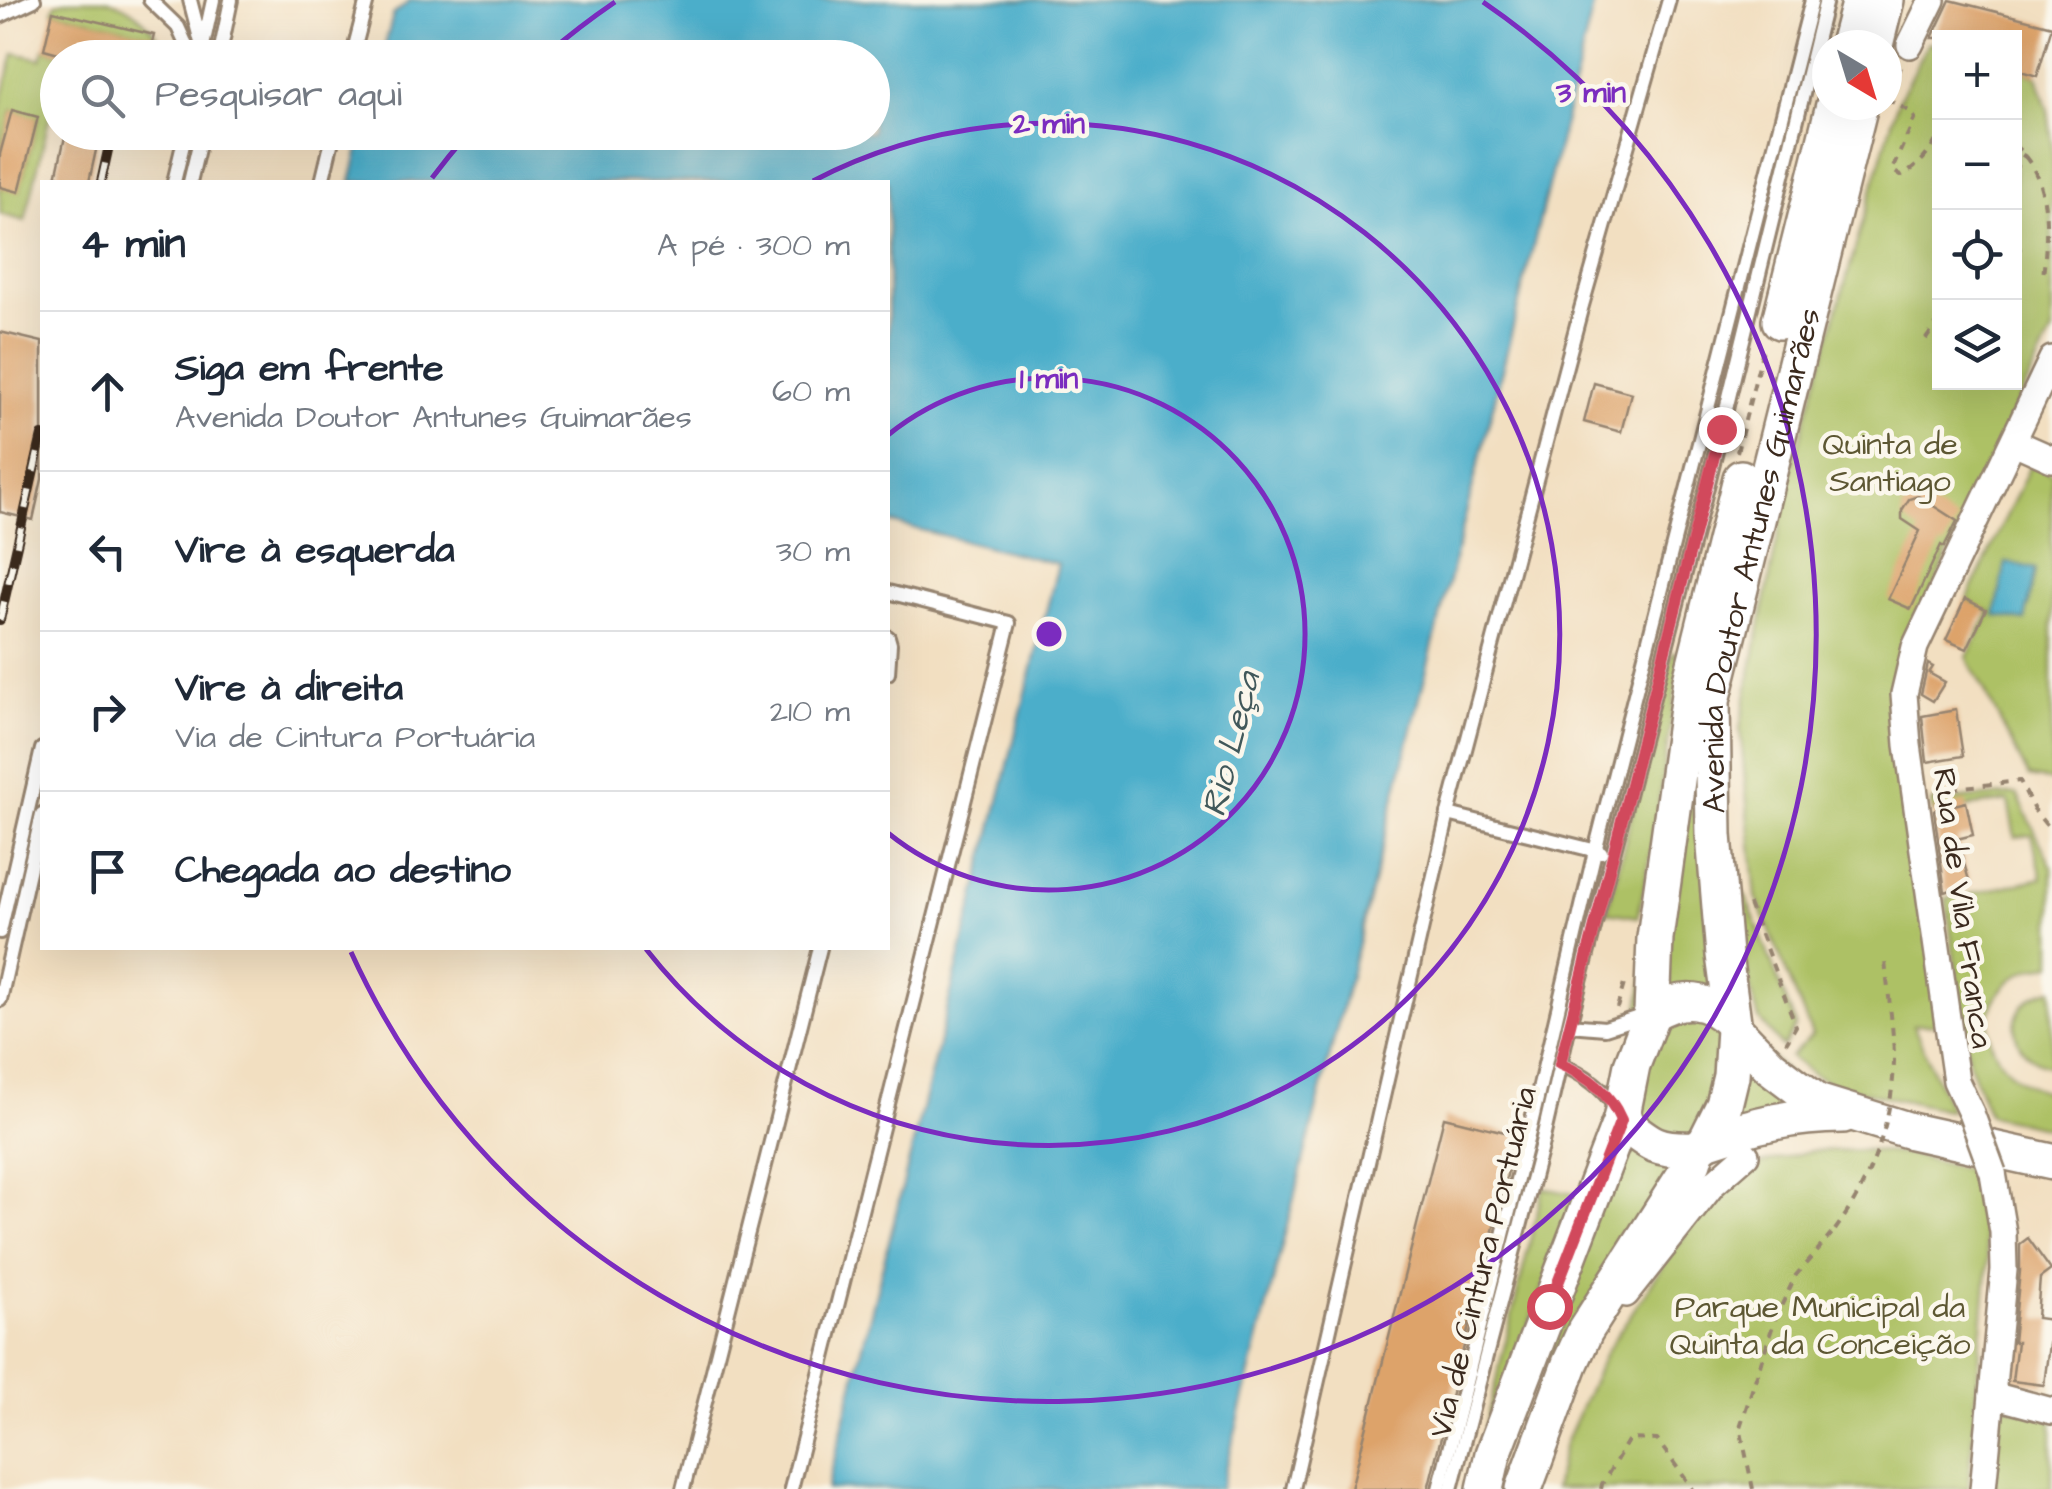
<!DOCTYPE html>
<html lang="pt">
<head>
<meta charset="utf-8">
<style>
  :root { --surface:#fff; --page:#f2f2f3; --text:#1f2937; --muted:#747a83; --line:#e0e1e3 }
  body { margin:0; font-family:"Architects Daughter",sans-serif; background:var(--page); color:var(--text) }
  .controls { position:absolute; right:30px; top:30px; display:grid; overflow:hidden; border-radius:0px; box-shadow:0 10px 40px #0002 }
  .controls button { width:90px; height:90px; display:grid; place-items:center; padding:0; border:0; border-bottom:2px solid var(--line); background:var(--surface); color:var(--text); font:50px sans-serif }
  .compass { position:absolute; left:1812px; top:30px; width:90px; height:90px; border-radius:50%; background:var(--surface); box-shadow:0 10px 40px #0002; rotate:142deg }
  .stop { position:absolute; width:30px; height:30px; margin:-22px; border:8px solid #d1495b; border-radius:50%; background:#fff }
  .stop.end { background:#d1495b; border-color:#fff; box-shadow:0 2px 10px #0008 }
  .list { margin:0; padding:0; list-style:none }
  h2 { display:flex; justify-content:space-between; align-items:center; height:130px; margin:0; padding:0 40px; font-size:42px }
  h2 small { font-size:32px; font-weight:400; color:var(--muted) }
  .list li { display:grid; grid-template-columns:65px 1fr auto; gap:30px; align-items:center; box-sizing:border-box; height:160px; padding:0 40px; border-top:2px solid var(--line) }
  .list b { display:block; font-size:38px; white-space:nowrap }
  .list p { margin:0; font-size:32px; white-space:nowrap; color:var(--muted) }
  .list em { font-size:32px; font-style:normal; color:var(--muted) }
  .icon { flex:none; width:55px; height:55px; fill:none; stroke:currentColor; stroke-width:2; stroke-linecap:round; stroke-linejoin:round }
  .map { position:relative; flex:none; width:2052px; height:1489px; overflow:hidden }
  .search { position:absolute; background:var(--surface); box-shadow:0 10px 40px #0002; left:40px; top:40px; width:850px; height:110px; display:flex; align-items:center; gap:25px; box-sizing:border-box; padding:0 35px; border-radius:55px; color:var(--muted); font-size:38px }
  .panel { position:absolute; background:var(--surface); box-shadow:0 10px 40px #0002; left:40px; top:180px; width:850px; height:770px; border-radius:0px }
  .map>svg:first-child { display:block }
  .green { fill:#adc165; stroke:#747642; stroke-width:2.5 }
  .water { fill:#4baeca; stroke:#436c74; stroke-width:2.5 }
  .building { fill:#dda36b }
  .lines { fill:none; stroke-linecap:round; stroke-linejoin:round }
  .service-casing { stroke:#968470; stroke-width:18 }
  .minor-casing { stroke:#968470; stroke-width:30 }
  .secondary-casing { stroke:#968470; stroke-width:40 }
  .path { stroke:#968470; stroke-width:4; stroke-dasharray:8 8; stroke-linecap:butt }
  .service { stroke:#fff; stroke-width:12 }
  .minor { stroke:#fff; stroke-width:25 }
  .secondary { stroke:#fff; stroke-width:35 }
  .rail-casing { stroke:#3b2a1e; stroke-width:10 }
  .rail { stroke:#fbf7ec; stroke-width:6; stroke-dasharray:19; stroke-linecap:butt }
  .minor-bridge-casing { stroke:#968470; stroke-width:30; stroke-linecap:butt }
  .path-bridge { stroke:#968470; stroke-width:4; stroke-dasharray:8 8; stroke-linecap:butt }
  .minor-bridge { stroke:#fff; stroke-width:25 }
  .route { stroke:#d1495b; stroke-width:12 }
  .ring { fill:none; stroke:#7b2cbf; stroke-width:5 }
  .labels { text-anchor:middle; stroke-width:9; stroke-linejoin:round; paint-order:stroke }
  .park-label { font-size:32px; fill:#5d5733; stroke:#fbf7ec }
  .street-label { font-size:32px; fill:#3b2a1e; stroke:#fbf7ec }
  .water-label { font-size:35px; font-style:italic; fill:#41585a; stroke:#fbf7ec }
  .centre { fill:#7b2cbf; stroke:#fbf7ec; stroke-width:5 }
  .ring-label { font-size:30px; text-anchor:middle; font-weight:bold; fill:#7b2cbf; stroke:#fbf7ec; stroke-width:9; stroke-linejoin:round; paint-order:stroke }
</style>
</head>
<body>
<div class="map">
<svg width="2052" height="1489" viewBox="0 0 2052 1489">
  <rect width="100%" height="100%" fill="#fbf7ec"/>
  <filter id="ink" filterUnits="userSpaceOnUse"><feTurbulence type="fractalNoise" baseFrequency=".01" numOctaves="2"/><feDisplacementMap in="SourceGraphic" scale="20" xChannelSelector="R" yChannelSelector="G"/><feConvolveMatrix kernelMatrix="1 2 1 2 8 2 1 2 1" color-interpolation-filters="sRGB"/></filter>
  <filter id="wash" filterUnits="userSpaceOnUse"><feTurbulence type="fractalNoise" baseFrequency=".0048" numOctaves="4" result="noise"/><feDisplacementMap in="SourceGraphic" scale="40" xChannelSelector="R" yChannelSelector="G"/><feGaussianBlur stdDeviation="2.25" result="paint"/><feColorMatrix in="noise" values="0 0 0 0 0 0 0 0 0 0 0 0 0 0 0 0 0 1.4 0 .05"/><feComposite in="paint" operator="in"/></filter>
  <g filter="url(#wash)">
    <rect width="100%" height="100%" fill="#f2dfc1"/>
    <g class="green">
      <path d="M72,0C82,0 94,0 104,0C133,4 159,31 167,57H148L154,36L53,11L56,3Z"/>
      <path d="M1928,42L1939,45L1940,382H2014L2015,69L2037,76L2048,111L2052,142V332L1988,465L1908,644L1938,1024L1913,1025L1951,1111L1834,1085L1812,1074L1790,1057L1812,1035L1756,897L1740,728L1791,470L1897,104Z"/>
      <path d="M44,49L77,57L58,58L57,111H51L25,221L0,214V187L19,191L38,118L12,110L0,154V106L14,53L41,59Z"/>
      <path d="M2031,464L2052,474V781L2029,777L1967,657L1990,612L1967,600Z"/>
      <path d="M1673,652L1681,656L1651,853L1638,917L1607,912Z"/>
      <path d="M1712,713L1732,1021L1819,1103L1706,1141L1570,1364L1531,1351L1621,1121L1686,716Z"/>
      <path d="M2017,794L2052,867V964C2039,967 2026,969 2015,977C1963,1017 1995,1082 2052,1093V1129L1989,1115L1969,1063L1946,899L2042,878L2032,835L2015,837L2008,801L1933,812L1932,802Z"/>
      <path d="M1744,892L1796,1026L1783,1048L1759,1019L1749,985L1736,893Z"/>
      <path d="M2052,989V1066C2003,1057 2003,998 2052,989Z"/>
      <path d="M1868,1150L1910,1155L1969,1170L1979,1205L1988,1259L1968,1489H1554L1565,1443L1606,1351L1674,1250L1732,1172L1809,1151Z"/>
      <path d="M1543,1188L1579,1195L1476,1463Z"/>
      <path d="M2001,1404L2052,1418V1489H1993Z"/>
    </g>
    <g class="water">
      <path d="M411,0H1595L1221,1489H827L1058,564L888,522V182H351L363,133L872,132V58L382,57L393,15Z"/>
      <path d="M2006,562L2036,569L2025,621L1995,616Z"/>
    </g>
    <g id="blocks">
      <g class="building">
        <path d="M1950,0L2052,26L2037,76L2014,69V38H1932Z"/>
        <path d="M53,11L154,35L148,58H77L44,49Z"/>
        <path d="M12,110L38,117L19,192L0,187V154Z"/>
        <path d="M66,132H100L89,182H55Z"/>
        <path d="M0,332L42,342V479L33,520L0,512Z"/>
        <path d="M1594,383L1631,393L1621,432L1584,422Z"/>
        <path d="M1918,496L1957,521L1944,547L1941,545L1911,609L1888,599L1920,531L1902,519V510L1909,499Z"/>
        <path d="M1965,599L1986,609L1967,649L1946,640Z"/>
        <path d="M1928,664L1933,667L1929,673L1945,682L1933,701L1921,694Z"/>
        <path d="M1956,710L1963,756L1927,762L1922,716Z"/>
        <path d="M1966,802L1973,835L1957,839L1970,884L1945,892L1934,810Z"/>
        <path d="M1444,1117L1517,1135L1428,1489H1351Z"/>
        <path d="M2028,1238L2051,1270L2040,1278L2037,1318L2052,1320L2044,1385L2012,1381L2017,1342H2013L2020,1271V1244Z"/>
      </g>
    </g>
  </g>
  <g filter="url(#ink)">
    <use href="#blocks" fill-opacity="0" stroke="#968470" stroke-width="2.5"/>
    <g class="lines">
      <defs>
        <g id="service">
          <path d="M150,0L178,27L192,58"/>
          <path d="M190,0L205,58"/>
          <path d="M0,16L34,0"/>
          <path d="M203,46L213,0"/>
          <path d="M219,58L231,0"/>
          <path d="M352,58L367,0"/>
          <path d="M174,182L186,132"/>
          <path d="M190,182L202,132"/>
          <path d="M322,182L334,132"/>
          <path d="M888,637L890,644L888,673"/>
          <path d="M1448,814L1601,852"/>
          <path d="M0,932L42,749"/>
          <path d="M0,1000L42,814"/>
          <path d="M1569,1025L1605,1028L1645,1015"/>
          <path d="M1560,1064C1582,1073 1603,1087 1616,1108"/>
          <path d="M683,1489L820,948"/>
          <path d="M791,1489L1009,623L888,592"/>
          <path d="M1293,1489L1448,814L1581,309L1669,0"/>
          <path d="M1439,1489L1531,1124L1595,851L1812,0"/>
          <path d="M1451,1489L1541,1147L1569,1025L1708,483L1826,0"/>
        </g>
        <g id="minor">
          <path d="M1910,45L1932,0"/>
          <path d="M2014,442L2052,459"/>
          <path d="M1971,1113L1956,1081L1908,745L1904,694L1915,647L2052,359"/>
          <path d="M1626,1294L1713,1184L1746,1155"/>
          <path d="M1992,1395L2052,1411"/>
          <path d="M1983,1489L2004,1270L2003,1232L1993,1173"/>
        </g>
        <g id="secondary">
          <path d="M1848,45L1860,0"/>
          <path d="M1875,45L1886,0"/>
          <path d="M1780,321L1834,105"/>
          <path d="M1652,1013C1683,995 1707,998 1732,1022"/>
          <path d="M1734,1029L1771,1067L1817,1102L1911,1131L2052,1162"/>
          <path d="M1621,1120C1651,1145 1658,1151 1697,1149"/>
          <path d="M1706,1141C1753,1125 1793,1115 1843,1115"/>
          <path d="M1485,1489L1493,1454L1621,1120L1632,1065L1652,1013L1655,938L1691,680L1741,478"/>
          <path id="s1" d="M1524,1489L1570,1364L1585,1331L1693,1162L1697,1149L1706,1141L1724,1105L1731,1076L1734,1029L1724,955L1714,835L1712,701L1860,105"/>
        </g>
      </defs>
      <use href="#service" class="service-casing"/>
      <use href="#minor" class="minor-casing"/>
      <use href="#secondary" class="secondary-casing"/>
      <g class="path">
        <path d="M1887,99L1911,112L1915,118L1892,170L1901,176C1919,167 1933,150 1940,131"/>
        <path d="M1887,99L1901,67"/>
        <path d="M2014,145C2052,177 2048,231 2043,277"/>
        <path d="M2014,171L2025,154"/>
        <path d="M2014,251L2023,247"/>
        <path d="M1926,339L1940,319"/>
        <path d="M1737,452L1764,345"/>
        <path d="M1936,790L2020,781L2034,810L2052,832"/>
        <path d="M1749,904L1796,1026L1786,1043"/>
        <path d="M1617,1008L1624,984"/>
        <path d="M1601,1489L1602,1484L1629,1439L1657,1440L1693,1489"/>
        <path d="M1753,1489L1740,1427L1775,1319L1796,1275L1835,1230"/>
      </g>
      <use href="#service" class="service"/>
      <use href="#minor" class="minor"/>
      <use href="#secondary" class="secondary"/>
      <defs>
        <g id="rail">
          <path d="M101,182L112,132"/>
          <path d="M0,620L42,435"/>
        </g>
      </defs>
      <use href="#rail" class="rail-casing"/>
      <use href="#rail" class="rail"/>
      <defs>
        <path id="minor-bridge" d="M1971,1113L1993,1173"/>
      </defs>
      <use href="#minor-bridge" class="minor-bridge-casing"/>
      <path class="path-bridge" d="M1835,1230C1871,1181 1892,1124 1894,1062C1894,1029 1888,994 1885,961"/>
      <use href="#minor-bridge" class="minor-bridge"/>
    </g>
  </g>
  <g class="lines" filter="url(#ink)">
    <path class="route" d="M1549,1306L1621,1120C1609,1092 1588,1076 1560,1064L1721,429"/>
  </g>
  <g class="ring">
    <path d="M888 435A256 256 0 1 1 888 833"/>
    <path d="M813 181A511 511 0 1 1 646 949"/>
    <path d="M432 178A767 767 0 0 1 466 136M546 55A767 767 0 0 1 615 2M1483 2A767 767 0 1 1 351 952"/>
  </g>
  <g class="labels">
    <g class="park-label">
      <text x="1890" y="454">Quinta de<tspan x="1890" dy="37">Santiago</tspan></text>
      <text x="1820" y="1317">Parque Municipal da<tspan x="1820" dy="37">Quinta da Conceição</tspan></text>
    </g>
    <g class="street-label">
      <text dy="11" stroke="none"><textPath href="#s1" startOffset="988">Avenida Doutor Antunes Guimarães</textPath></text>
      <text transform="translate(1964 908) rotate(82)" y="11">Rua de Vila Franca</text>
      <text transform="translate(1482 1262) rotate(-76)" y="11">Via de Cintura Portuária</text>
    </g>
    <g class="water-label">
      <text transform="translate(1230 744) rotate(-76)" y="12">Rio Leça</text>
    </g>
  </g>
  <circle cx="1049" cy="634" r="15" class="centre"/>
  <g class="ring-label">
    <text x="1591" y="102">3 min</text>
    <text x="1049" y="133">2 min</text>
    <text x="1049" y="388">1 min</text>
  </g>
</svg>
<div class="controls">
<button>+</button>
<button>−</button>
<button><svg class="icon" aria-label="locate" viewBox="0 0 24 24"><circle cx="12" cy="12" r="6"/><path d="M12 2v4M12 18v4M2 12h4M18 12h4"/></svg></button>
<button><svg class="icon" aria-label="layers" viewBox="0 0 24 24"><path d="M12 4l9 5-9 5-9-5zM3 14l9 5 9-5"/></svg></button>
</div>
<svg class="compass" viewBox="-18 -18 36 36"><path d="M0-13l5 13h-10z" fill="#e53935"/><path d="M0 13l5-13h-10z" fill="#747a83"/></svg>
<div class="stop" style="left:1549px;top:1306px"></div>
<div class="stop end" style="left:1721px;top:429px"></div>
<div class="search"><svg class="icon" aria-label="search" viewBox="0 0 24 24"><circle cx="10" cy="10" r="6"/><path d="M15 15l6 6"/></svg>Pesquisar aqui</div>
<section class="panel">
<h2>4 min<small>A pé · 300 m</small></h2>
<ul class="list">
<li><svg class="icon" aria-label="ahead" viewBox="0 0 24 24"><path d="M12 20V5M6 11l6-6 6 6"/></svg><div><b>Siga em frente</b><p>Avenida Doutor Antunes Guimarães</p></div><em>60 m</em></li>
<li><svg class="icon" aria-label="left" viewBox="0 0 24 24"><path d="M17 20v-9H6M10 6l-5 5 5 5"/></svg><div><b>Vire à esquerda</b></div><em>30 m</em></li>
<li><svg class="icon" aria-label="right" viewBox="0 0 24 24"><path d="M7 20v-9h11M14 6l5 5-5 5"/></svg><div><b>Vire à direita</b><p>Via de Cintura Portuária</p></div><em>210 m</em></li>
<li><svg class="icon" aria-label="arrive" viewBox="0 0 24 24"><path d="M6 21V4h12l-3 4 3 4H6"/></svg><div><b>Chegada ao destino</b></div></li>
</ul>
</section>
</div>
</body>
</html>
